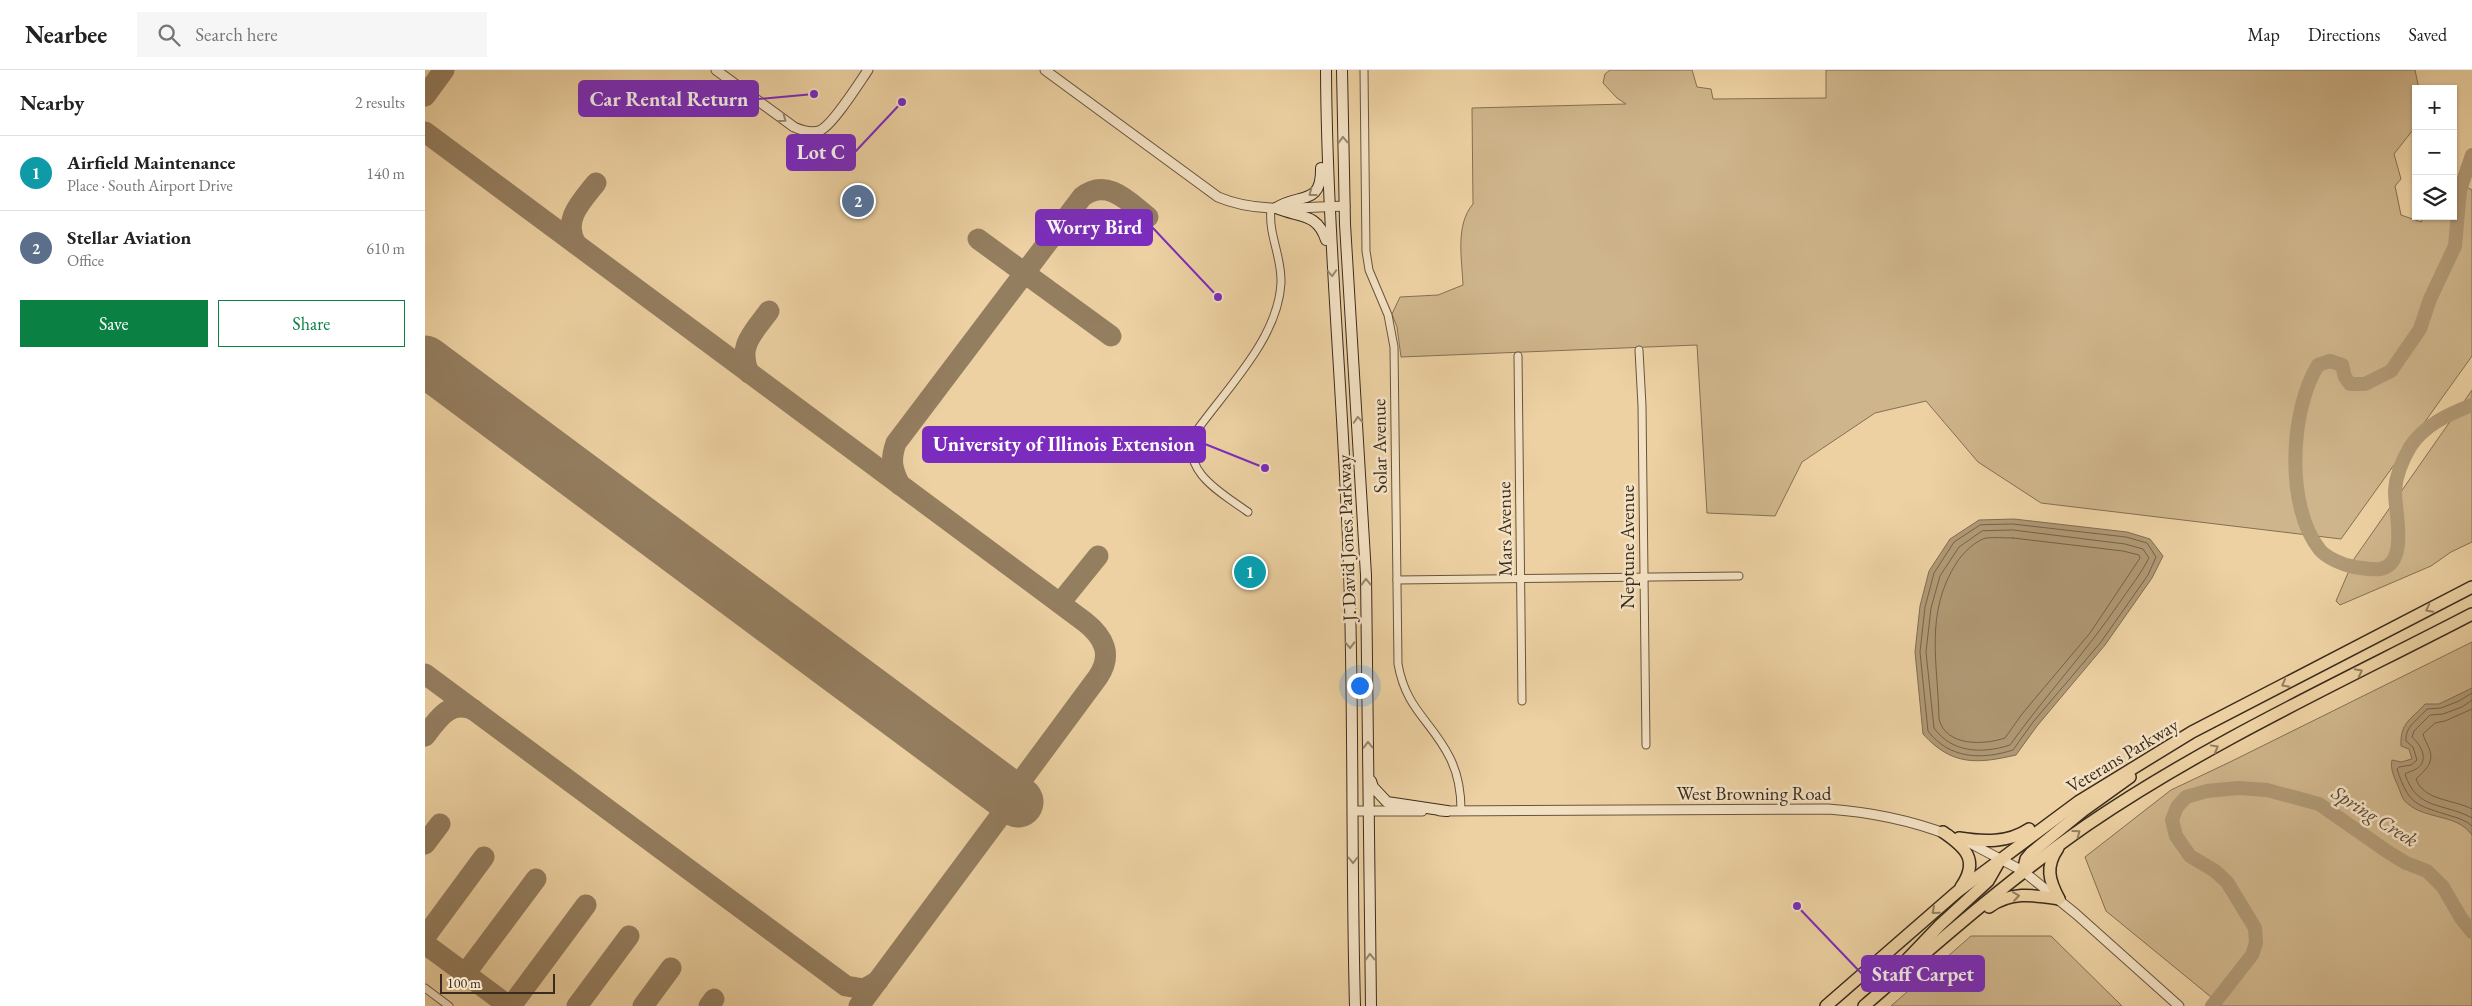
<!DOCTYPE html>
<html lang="en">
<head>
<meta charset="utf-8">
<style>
  :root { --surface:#fff; --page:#f6f6f6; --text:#222; --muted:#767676; --line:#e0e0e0; --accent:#0b8043 }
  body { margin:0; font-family:"EB Garamond",serif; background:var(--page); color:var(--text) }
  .controls { position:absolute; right:15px; top:15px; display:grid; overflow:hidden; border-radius:0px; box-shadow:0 1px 4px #0004 }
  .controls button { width:45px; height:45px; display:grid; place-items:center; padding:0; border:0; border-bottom:1px solid var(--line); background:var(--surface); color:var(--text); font:25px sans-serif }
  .scale { position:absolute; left:15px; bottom:12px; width:115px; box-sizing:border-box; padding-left:5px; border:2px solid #3a2b1d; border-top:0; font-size:14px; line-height:18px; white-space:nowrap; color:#3a2b1d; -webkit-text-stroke:4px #f3e1c3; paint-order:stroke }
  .you { position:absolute; left:934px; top:615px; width:18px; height:18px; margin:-12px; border:4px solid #fff; border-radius:50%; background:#1a73e8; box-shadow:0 0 0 8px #1a73e833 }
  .badge { display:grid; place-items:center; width:32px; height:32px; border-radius:50%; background:var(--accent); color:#fff; font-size:16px; font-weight:700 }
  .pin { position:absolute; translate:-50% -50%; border:2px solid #fff; box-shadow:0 1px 5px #0006 }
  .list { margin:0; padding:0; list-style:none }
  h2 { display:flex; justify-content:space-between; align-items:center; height:65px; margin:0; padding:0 20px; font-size:21px }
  h2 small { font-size:16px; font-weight:400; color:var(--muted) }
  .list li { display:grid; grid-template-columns:32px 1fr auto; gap:15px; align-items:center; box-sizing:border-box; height:75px; padding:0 20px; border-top:1px solid var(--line) }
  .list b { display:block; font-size:19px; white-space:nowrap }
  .list p { margin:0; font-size:16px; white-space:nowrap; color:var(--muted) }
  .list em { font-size:16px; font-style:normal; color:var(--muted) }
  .actions { display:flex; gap:10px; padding:15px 20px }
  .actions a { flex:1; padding:11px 0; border:1px solid var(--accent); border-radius:0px; text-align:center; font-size:18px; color:var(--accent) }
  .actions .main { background:var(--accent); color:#fff }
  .icon { flex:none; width:28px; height:28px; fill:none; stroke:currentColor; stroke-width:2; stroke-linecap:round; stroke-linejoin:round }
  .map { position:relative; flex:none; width:2047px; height:936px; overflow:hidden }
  header { display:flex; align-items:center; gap:30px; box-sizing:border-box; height:70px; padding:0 25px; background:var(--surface); border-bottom:1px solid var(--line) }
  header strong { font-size:24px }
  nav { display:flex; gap:28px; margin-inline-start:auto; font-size:18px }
  .search { width:350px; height:45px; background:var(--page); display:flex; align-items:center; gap:12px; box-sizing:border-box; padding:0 18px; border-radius:0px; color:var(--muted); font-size:19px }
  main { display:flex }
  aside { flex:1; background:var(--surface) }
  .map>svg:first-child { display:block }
  .green { fill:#cfb58b; stroke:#847054 }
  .water { fill:#b09975; stroke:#816d52 }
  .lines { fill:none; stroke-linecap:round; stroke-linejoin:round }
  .shore { stroke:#756249; stroke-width:1 }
  .river { stroke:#b09975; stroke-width:14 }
  .taxiway { stroke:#947e60; stroke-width:21 }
  .runway { stroke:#947e60; stroke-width:51 }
  .minor-casing { stroke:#67543e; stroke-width:9 }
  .tertiary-casing { stroke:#67543e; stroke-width:11 }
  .secondary-casing { stroke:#3a2b1d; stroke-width:12 }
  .trunk-casing { stroke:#3a2b1d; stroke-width:14 }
  .minor { stroke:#f3e1c3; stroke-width:7 }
  .tertiary { stroke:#f3e1c3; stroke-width:9 }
  .secondary { stroke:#f3e1c3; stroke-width:10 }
  .trunk { stroke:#edd1a2; stroke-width:11 }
  .oneway { stroke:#968670 }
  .oneway2 { stroke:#947e60 }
  .labels { text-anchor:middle; stroke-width:5; stroke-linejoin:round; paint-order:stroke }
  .street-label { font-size:19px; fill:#3a2b1d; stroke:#f3e1c3 }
  .water-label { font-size:20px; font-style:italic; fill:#584633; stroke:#f3e1c3 }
  .leader { fill:none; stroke:#7b2cbf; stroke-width:2 }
  .callout-dot { fill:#7b2cbf; stroke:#f3e1c3; stroke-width:2 }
  .callout { fill:#7b2cbf; stroke:#7b2cbf; stroke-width:2 }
  .callout-label { font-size:20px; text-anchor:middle; font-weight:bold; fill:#fff }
</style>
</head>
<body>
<header>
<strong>Nearbee</strong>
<div class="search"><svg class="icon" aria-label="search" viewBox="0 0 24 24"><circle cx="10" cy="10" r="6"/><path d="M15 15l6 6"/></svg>Search here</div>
<nav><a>Map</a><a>Directions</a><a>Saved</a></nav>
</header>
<main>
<aside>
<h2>Nearby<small>2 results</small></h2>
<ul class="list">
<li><span class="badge" style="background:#0f9aa8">1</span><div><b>Airfield Maintenance</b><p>Place · South Airport Drive</p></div><em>140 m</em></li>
<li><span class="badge" style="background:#5c6f8a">2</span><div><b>Stellar Aviation</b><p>Office</p></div><em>610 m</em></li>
</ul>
<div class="actions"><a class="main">Save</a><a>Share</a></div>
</aside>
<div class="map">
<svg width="2047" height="936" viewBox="0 0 2047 936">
  <rect width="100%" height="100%" fill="#edd1a2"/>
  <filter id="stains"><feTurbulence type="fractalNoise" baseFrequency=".004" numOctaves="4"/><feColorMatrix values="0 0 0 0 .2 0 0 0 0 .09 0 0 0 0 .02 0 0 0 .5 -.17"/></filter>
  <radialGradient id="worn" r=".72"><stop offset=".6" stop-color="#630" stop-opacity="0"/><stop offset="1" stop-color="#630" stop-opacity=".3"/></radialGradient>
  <g class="green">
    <path d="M1185,0H1267L1272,17L1286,19L1288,29L1401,28V0H1990L1994,19H1991V56L1969,84L1976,109L1970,116L1976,145L1996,152L1999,146H2028V110L2047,120V286L1916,469L1616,433L1553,392L1501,331L1450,343L1377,392L1350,446L1282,443L1272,275L976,287L972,257L967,244L975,227L1013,225L1038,215C1037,189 1030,155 1048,134L1047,38L1201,34L1192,28L1178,13L1180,4Z"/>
    <path d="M2047,320V472L2026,482L2006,496L1915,535L1911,531L1929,489Z"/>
    <path d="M2047,572V936H1797L1681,841L1660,787L1746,720L1807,691Z"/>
    <path d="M1546,866H1626L1697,936H1466Z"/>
  </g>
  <g class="water">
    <path d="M1589,449L1702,462L1725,469L1738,486L1727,508L1680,575L1612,656L1591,685C1552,694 1527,696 1498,664L1490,582L1495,536L1504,501L1525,469L1554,450Z"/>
    <path d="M2047,618V765C2031,742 1997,751 1979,730C1976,726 1975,720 1973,716C1969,707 1965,699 1967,690L1976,692L1987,689L1984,679L1976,676C1975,652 1986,650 2000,634H2014Z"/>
  </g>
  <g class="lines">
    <g class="shore">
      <path d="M1588,454L1701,467L1722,473L1731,487L1723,505L1676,572L1608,652L1588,680C1557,690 1524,689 1503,661L1495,582L1500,537L1509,503L1529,472L1555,455Z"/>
      <path d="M1588,460L1700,474L1718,479L1724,488C1716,504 1705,517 1695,532C1661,582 1620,626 1585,675C1557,684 1527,683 1509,658L1501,582L1506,538L1515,506L1534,477L1557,461Z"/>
      <path d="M1588,468L1698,481L1714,485L1715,488L1665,563L1597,644L1580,668C1559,675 1521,677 1514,649C1513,593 1499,543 1532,492C1538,483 1550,471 1561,468C1569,467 1579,468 1588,468Z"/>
      <path d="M2047,623L2034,631L2016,638L2002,639C1993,650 1980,656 1981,671L1988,677L1992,690L1986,695L1974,697L1972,699C1984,736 1992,735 2026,746C2034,748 2042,751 2047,756"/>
      <path d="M2047,630L2037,637L2018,644L2005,645L1989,661L1987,667C1996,675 2005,691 1991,699C1987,702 1984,701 1980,704C1992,741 2018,732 2047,748"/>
      <path d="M2047,639L2020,651L2010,653L1998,664C1999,669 2002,673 2004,678C2010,693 2000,700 1991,709C1999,731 2028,729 2047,739"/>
    </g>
    <g class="river">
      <path d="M2047,85L2035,120L2030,176L2005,229L1995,259L1966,301L1940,314H1925L1920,307L1917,295L1905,291L1893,295C1865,340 1860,437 1895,480C1902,488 1918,495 1929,497C1937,498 1946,500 1955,499C1985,494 1969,438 1970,420C1971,406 1978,389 1985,377C1999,355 2024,344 2047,335"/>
      <path d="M1787,936L1827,885L1831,873L1830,858L1802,812L1790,801L1765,786L1751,766L1747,750L1752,737L1761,727L1782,721L1813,718L1842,720L1894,734L1963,782L1981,793L2002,801L2018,817L2036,848L2047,862"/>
    </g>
    <g class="taxiway">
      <path d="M0,26L19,0"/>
      <path d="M0,62L660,552C679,567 688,585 673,607L585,726L573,749L434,936"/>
      <path d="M553,169L686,266"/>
      <path d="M151,174C137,150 156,132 171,113"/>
      <path d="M324,303C312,276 328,263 344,241"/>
      <path d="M475,415C467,399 465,390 471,373L657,127C682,107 704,132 723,147"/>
      <path d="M635,533L673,486"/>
      <path d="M0,604L421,916L439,919L453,911"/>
      <path d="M0,666C13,649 25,629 49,640"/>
      <path d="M0,774L15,754"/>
      <path d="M0,867L59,787"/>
      <path d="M0,874L84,936"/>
      <path d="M40,904L111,809"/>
      <path d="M86,936L161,835"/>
      <path d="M152,936L204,866"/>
      <path d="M218,936L246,898"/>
      <path d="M284,936L289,929"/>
    </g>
    <path class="runway" d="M0,291L593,732"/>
    <defs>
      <g id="minor">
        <path d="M939,0L941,181L944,200L963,245L969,277L973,594C981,640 1007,651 1025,688C1033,704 1036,723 1036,740"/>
        <path d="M1214,280L1217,336L1221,675"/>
        <path d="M1093,286L1097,631"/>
        <path d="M823,442C798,424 754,401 770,363C801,319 853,269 856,213C857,186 843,165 846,138"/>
        <path d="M972,510L1314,506"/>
        <path d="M0,918L24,936"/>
      </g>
      <g id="tertiary">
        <path d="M291,0L369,57C378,61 387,64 396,60C409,53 434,13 443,0"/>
        <path d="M620,0L793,127C833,144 877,137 920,136"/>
        <path d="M928,741H997"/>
        <path d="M1015,741L1403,739C1445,742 1485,750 1524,765"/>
        <path d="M1541,771L1598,801L1651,844L1754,936"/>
      </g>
      <g id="secondary">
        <path d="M901,0C902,167 919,332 924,498C929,644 926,790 930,936"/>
        <path d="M917,0L920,154L941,505L946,936"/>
        <path d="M851,138C874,123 897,136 896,98"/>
        <path d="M851,138C874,148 892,142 901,170"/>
        <path d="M946,711L948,717L962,732L1022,741"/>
      </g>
      <g id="trunk">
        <path d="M1518,762C1540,777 1555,790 1536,817"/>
        <path d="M1534,768C1559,772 1583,773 1604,759"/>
        <path d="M1633,778C1620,797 1624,810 1634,829"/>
        <path d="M1598,801L1601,789L1606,783L1659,740L1705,707"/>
        <path d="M1564,837C1586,821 1608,825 1634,829"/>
        <path d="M1469,903L1515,855L1563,811L1575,790"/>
        <path d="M1401,936L1532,822L1653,732L1767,662L2047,517"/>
        <path d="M1439,936C1512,873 1583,810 1662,755C1782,673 1918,611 2047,544"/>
      </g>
    </defs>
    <use href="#minor" class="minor-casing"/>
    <use href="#tertiary" class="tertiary-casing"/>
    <use href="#secondary" class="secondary-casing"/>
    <use href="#trunk" class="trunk-casing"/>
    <use href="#minor" class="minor"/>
    <use href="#tertiary" class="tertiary"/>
    <use href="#secondary" class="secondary"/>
    <use href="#trunk" class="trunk"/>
  </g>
  <defs><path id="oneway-chevron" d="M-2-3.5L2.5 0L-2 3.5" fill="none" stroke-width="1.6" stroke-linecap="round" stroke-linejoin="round" transform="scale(1.25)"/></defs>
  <g class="oneway">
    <use href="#oneway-chevron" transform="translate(358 49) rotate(36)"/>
    <use href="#oneway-chevron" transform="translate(918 70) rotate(-92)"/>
    <use href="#oneway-chevron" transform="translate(887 123) rotate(143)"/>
    <use href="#oneway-chevron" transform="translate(907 203) rotate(87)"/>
    <use href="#oneway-chevron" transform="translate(933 350) rotate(-94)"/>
    <use href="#oneway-chevron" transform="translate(941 512) rotate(-91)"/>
    <use href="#oneway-chevron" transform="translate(925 575) rotate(89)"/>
    <use href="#oneway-chevron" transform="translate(943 675) rotate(-91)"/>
    <use href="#oneway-chevron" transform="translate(928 790) rotate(90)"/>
    <use href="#oneway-chevron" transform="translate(945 887) rotate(-91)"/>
  </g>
  <g class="oneway2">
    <use href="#oneway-chevron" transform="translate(2004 539) rotate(153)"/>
    <use href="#oneway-chevron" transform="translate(1934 602) rotate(-27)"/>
    <use href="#oneway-chevron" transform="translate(1860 614) rotate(152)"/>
    <use href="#oneway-chevron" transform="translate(1790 678) rotate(-29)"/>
    <use href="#oneway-chevron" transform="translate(1652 763) rotate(-36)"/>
    <use href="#oneway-chevron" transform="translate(1591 826) rotate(-8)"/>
    <use href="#oneway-chevron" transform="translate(1510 841) rotate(139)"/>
  </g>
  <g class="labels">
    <g class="street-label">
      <text transform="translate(954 376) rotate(-91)" y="7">Solar Avenue</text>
      <text transform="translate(1079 459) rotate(-91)" y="7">Mars Avenue</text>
      <text transform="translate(921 468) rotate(-92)" y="7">J. David Jones Parkway</text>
      <text transform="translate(1202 477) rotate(-90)" y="7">Neptune Avenue</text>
      <text transform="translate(1697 685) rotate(-31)" y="7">Veterans Parkway</text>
      <text x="1329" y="730">West Browning Road</text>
    </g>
    <g class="water-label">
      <text transform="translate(1950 746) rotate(32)" y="7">Spring Creek</text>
    </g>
  </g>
  <path class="leader" d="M389 24L333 29M477 32L430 82M793 227L727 157M840 398L780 374M1372 836L1437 904"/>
  <g class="callout-dot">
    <circle cx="389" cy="24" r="5"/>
    <circle cx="477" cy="32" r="5"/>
    <circle cx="793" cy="227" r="5"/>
    <circle cx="840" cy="398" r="5"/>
    <circle cx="1372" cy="836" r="5"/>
  </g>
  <g class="callout">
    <rect x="154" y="11" width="179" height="35" rx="5"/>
    <rect x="362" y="65" width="68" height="35" rx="5"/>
    <rect x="611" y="140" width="116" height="35" rx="5"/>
    <rect x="498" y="357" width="282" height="35" rx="5"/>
    <rect x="1437" y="886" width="122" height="35" rx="5"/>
  </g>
  <g class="callout-label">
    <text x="244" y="36">Car Rental Return</text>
    <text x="396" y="89">Lot C</text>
    <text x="669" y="164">Worry Bird</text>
    <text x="639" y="381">University of Illinois Extension</text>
    <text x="1498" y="911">Staff Carpet</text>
  </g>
  <rect width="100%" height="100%" filter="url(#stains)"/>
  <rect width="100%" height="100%" fill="url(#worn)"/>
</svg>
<div class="controls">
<button>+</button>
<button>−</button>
<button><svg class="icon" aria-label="layers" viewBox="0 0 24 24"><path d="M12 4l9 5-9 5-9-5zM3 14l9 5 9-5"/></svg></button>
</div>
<div class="scale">100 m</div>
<div class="you"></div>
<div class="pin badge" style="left:825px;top:502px;background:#0f9aa8">1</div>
<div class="pin badge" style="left:433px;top:131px;background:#5c6f8a">2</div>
</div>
</main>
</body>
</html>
